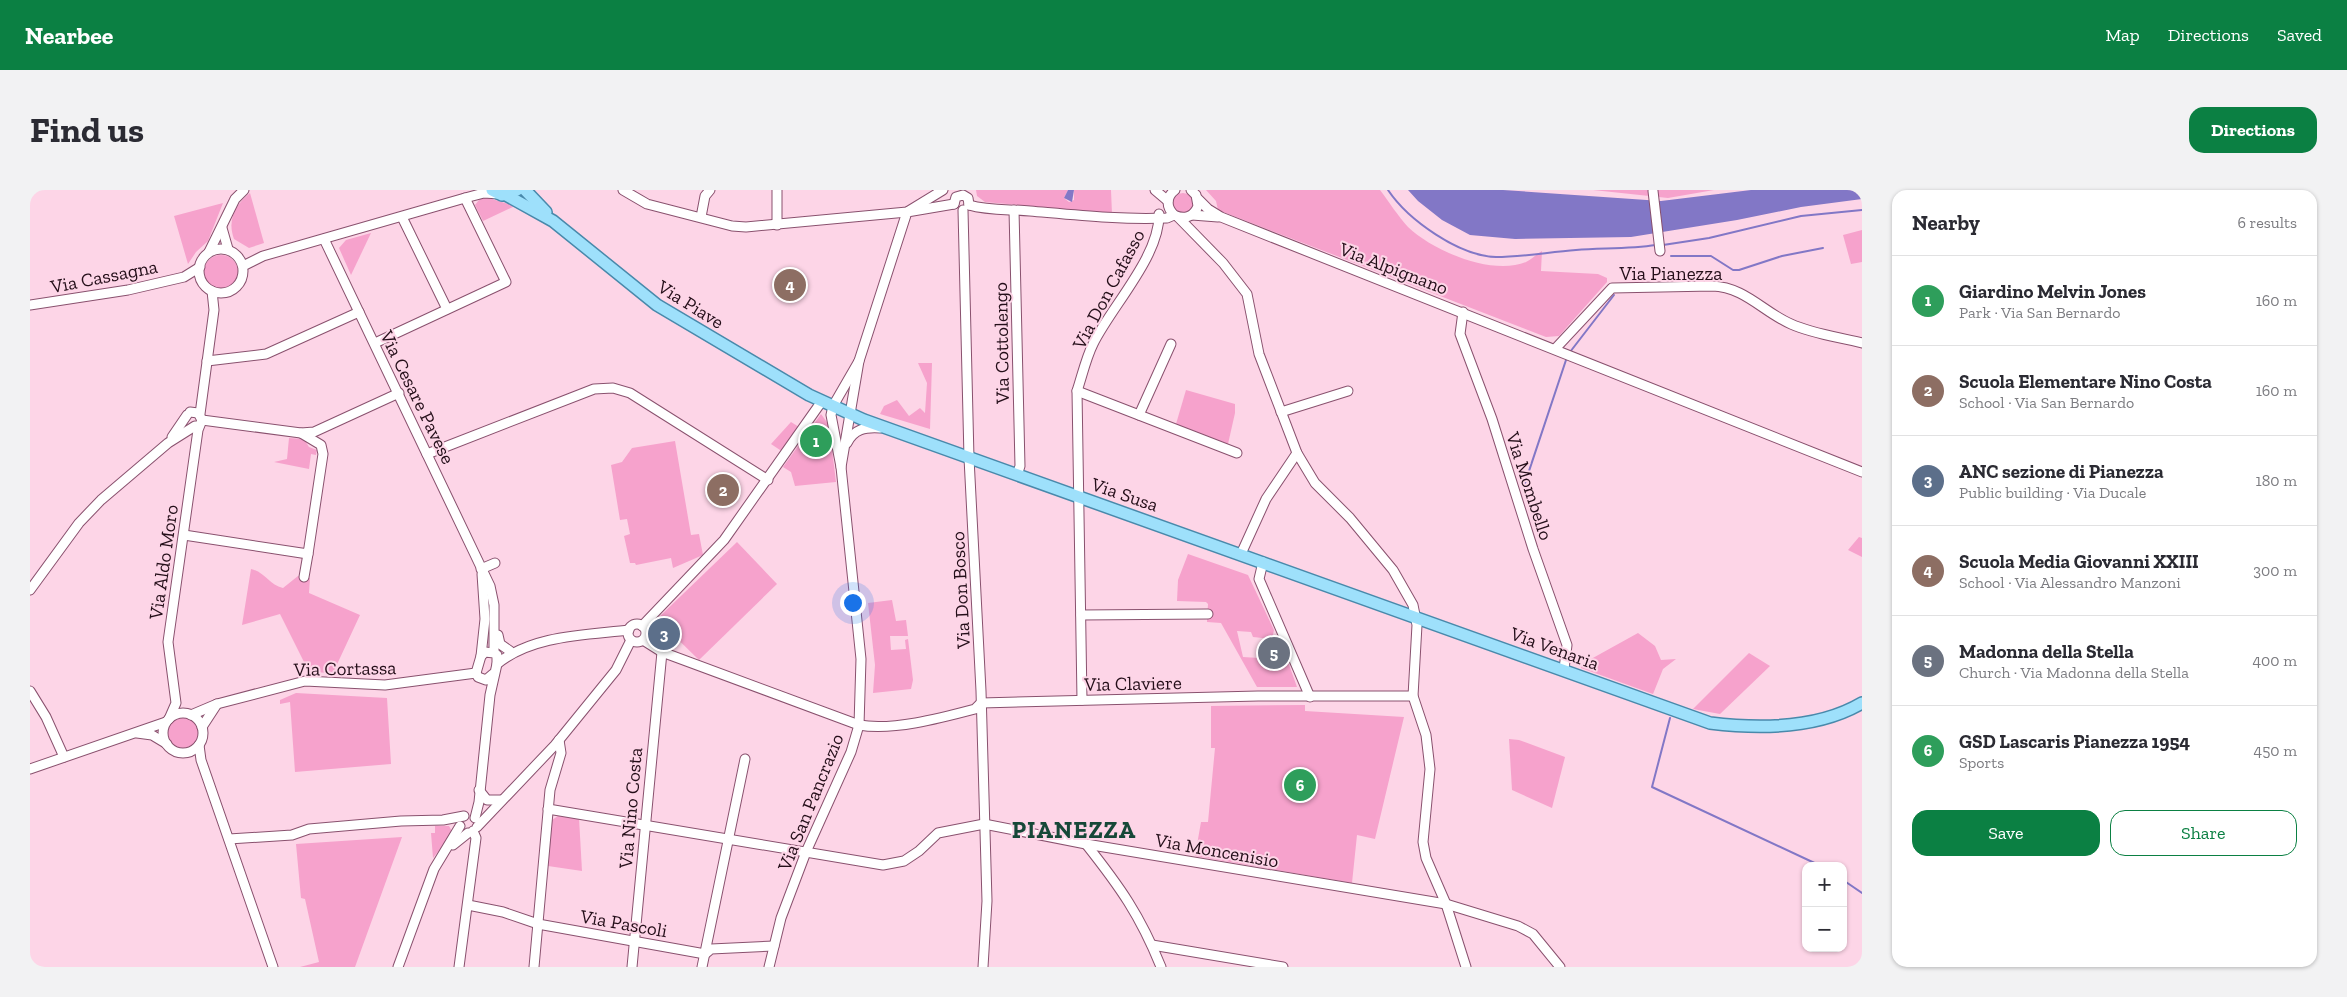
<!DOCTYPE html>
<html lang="en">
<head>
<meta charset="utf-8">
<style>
  :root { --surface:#fff; --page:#f2f2f3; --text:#2b2b33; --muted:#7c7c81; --line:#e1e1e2; --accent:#0b8043 }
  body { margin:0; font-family:"Zilla Slab",serif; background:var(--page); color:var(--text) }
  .controls { position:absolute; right:15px; bottom:15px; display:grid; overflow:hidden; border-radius:10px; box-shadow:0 1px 4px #0004 }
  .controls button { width:45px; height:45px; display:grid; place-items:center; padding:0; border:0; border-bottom:1px solid var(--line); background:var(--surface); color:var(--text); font:25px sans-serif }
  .you { position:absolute; left:822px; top:412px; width:18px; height:18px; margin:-12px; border:4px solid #fff; border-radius:50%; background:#1a73e8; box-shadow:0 0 0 8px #1a73e833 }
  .badge { display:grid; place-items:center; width:32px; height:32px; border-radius:50%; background:var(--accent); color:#fff; font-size:16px; font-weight:700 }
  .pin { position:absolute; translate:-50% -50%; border:2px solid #fff; box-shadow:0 1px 5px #0006 }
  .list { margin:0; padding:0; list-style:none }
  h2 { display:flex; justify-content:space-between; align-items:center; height:65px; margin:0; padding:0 20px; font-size:21px }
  h2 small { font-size:16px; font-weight:400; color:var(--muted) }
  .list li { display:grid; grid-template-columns:32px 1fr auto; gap:15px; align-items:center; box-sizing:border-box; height:90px; padding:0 20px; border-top:1px solid var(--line) }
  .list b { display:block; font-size:19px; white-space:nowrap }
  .list p { margin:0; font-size:16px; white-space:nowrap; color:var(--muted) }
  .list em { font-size:16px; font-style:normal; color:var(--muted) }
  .actions { display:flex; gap:10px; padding:15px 20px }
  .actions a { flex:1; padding:11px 0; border:1px solid var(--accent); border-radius:15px; text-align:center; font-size:18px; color:var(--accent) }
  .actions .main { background:var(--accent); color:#fff }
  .map { position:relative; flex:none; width:1832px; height:777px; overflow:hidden; border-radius:15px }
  header { display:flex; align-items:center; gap:30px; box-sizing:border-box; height:70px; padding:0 25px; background:var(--accent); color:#fff }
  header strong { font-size:24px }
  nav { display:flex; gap:28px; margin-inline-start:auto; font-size:18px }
  .intro { display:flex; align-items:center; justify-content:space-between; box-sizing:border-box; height:120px; padding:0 30px }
  h1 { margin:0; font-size:35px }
  .button { padding:12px 22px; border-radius:15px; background:var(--accent); color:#fff; font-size:18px; font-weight:700 }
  main { display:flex; gap:30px; padding:0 30px }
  aside { flex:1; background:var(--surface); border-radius:15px; box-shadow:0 1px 4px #0004 }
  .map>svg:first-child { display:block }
  .green { fill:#f6a2cc }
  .water { fill:#8277c6 }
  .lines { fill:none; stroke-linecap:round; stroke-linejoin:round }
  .stream { stroke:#8277c6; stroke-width:2 }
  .minor-casing { stroke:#89516e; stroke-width:11 }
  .major-casing { stroke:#4989ab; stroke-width:14 }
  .minor { stroke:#fff; stroke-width:9 }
  .major { stroke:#9ee0fb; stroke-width:11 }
  .labels { text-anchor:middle; stroke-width:4; stroke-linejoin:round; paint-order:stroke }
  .street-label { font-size:19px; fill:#240e19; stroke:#fdd5e7 }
  .district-label { font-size:24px; font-weight:bold; letter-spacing:1px; fill:#164838; stroke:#fdd5e7 }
</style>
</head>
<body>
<header>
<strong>Nearbee</strong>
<nav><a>Map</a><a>Directions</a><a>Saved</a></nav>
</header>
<div class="intro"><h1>Find us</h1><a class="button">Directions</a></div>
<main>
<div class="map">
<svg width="1832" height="777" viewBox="0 0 1832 777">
  <rect width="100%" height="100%" fill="#fdd5e7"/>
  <g class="green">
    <path d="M946,0H1038L1034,8L1039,12L1044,10V0H1081L1082,24L955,12L947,6Z"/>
    <path d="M1176,0H1350C1359,12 1368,26 1378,37C1403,61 1462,86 1496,72C1502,69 1507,64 1512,61L1511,81L1568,84L1577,88V92L1529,146L1516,147L1188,20L1186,11Z"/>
    <path d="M1563,0H1684L1638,8Z"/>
    <circle cx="1153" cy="13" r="10"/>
    <path d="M220,3L234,53L219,58L204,49C197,30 205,15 220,3Z"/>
    <path d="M452,6L485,16L453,31L445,15Z"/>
    <path d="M193,13L178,51L166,62L158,74L144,26Z"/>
    <path d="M1832,40V72L1821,74L1813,45Z"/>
    <path d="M341,43L321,85L309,58L316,50Z"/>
    <circle cx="191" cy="82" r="17"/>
    <path d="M888,173H902L900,239L850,224L854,216L867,210L879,226L890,218L895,223L897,193Z"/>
    <path d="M1156,200L1205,214V223L1198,254L1146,234Z"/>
    <path d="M791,224L799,235L806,292L765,296L761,282L753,277Z"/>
    <path d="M761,232L769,237L756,264L741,254Z"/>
    <path d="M259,248L274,249L279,257L287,260L286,265L281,264L279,279L244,272L257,269Z"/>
    <path d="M645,251L661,345L669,344L673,365L643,378L641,368L606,375L605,373H600L594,346L600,344L597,329L590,330L581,275L592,272L602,258Z"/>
    <path d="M1829,347L1832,348V367L1818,360Z"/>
    <path d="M707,352L747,394L669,470L627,429Z"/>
    <path d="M1158,364L1218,385L1244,440L1242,449L1223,447L1221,442L1207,441L1213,467L1229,468L1230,471H1239V468L1257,469L1267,497H1227L1191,433L1177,432L1178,414L1176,412L1147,411L1148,390Z"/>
    <path d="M221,379C235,382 239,395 253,398L268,386L280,388L279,403L330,425L303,483L279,482L250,424L212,435Z"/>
    <path d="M862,410L866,431L876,430L878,446H860L861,460L876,459L875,450L878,449L883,490L881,499L843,503L845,475L838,413Z"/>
    <path d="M1608,443L1625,456L1631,470L1646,469L1633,479L1623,504L1551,478L1552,474Z"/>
    <path d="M1719,463L1740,476L1690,524L1663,519Z"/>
    <path d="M266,503L357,508L361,574L265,582L260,512L250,514V510Z"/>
    <path d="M1275,515V521L1374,527L1345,649L1327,645L1322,693L1165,666L1171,632H1178L1185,558H1181V516Z"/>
    <circle cx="153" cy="543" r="15"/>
    <path d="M1479,549L1489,550L1535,567L1522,618L1482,600Z"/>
    <path d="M528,626L549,628L552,681L518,676L522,630Z"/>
    <path d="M405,636H419L423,643L403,668L401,643H405Z"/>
    <path d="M372,647L325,777H270L289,772L275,709L271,708L266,654Z"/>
  </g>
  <g class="water">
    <path d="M1038,0H1044L1042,12L1034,8Z"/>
    <path d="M1378,0H1473L1631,11L1721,0H1832V9L1771,17L1707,30L1601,47L1485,49L1440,45L1412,30L1388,11Z"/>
  </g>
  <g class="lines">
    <g class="stream">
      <path d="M1358,0C1378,30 1429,66 1466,67C1492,67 1519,62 1546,60C1573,58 1599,59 1626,55"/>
      <path d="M1633,55L1679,48L1771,26L1832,20"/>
      <path d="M1641,66H1681L1703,80H1709L1752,66L1793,58"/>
      <path d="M1540,162L1584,105"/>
      <path d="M1493,299L1536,170"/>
      <path d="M1640,528L1622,597L1791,676"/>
      <path d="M1813,690L1832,703"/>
    </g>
    <defs>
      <g id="minor">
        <path d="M593,0L617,14L702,36L716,37L877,22L913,0"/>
        <path d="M1125,0L1138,11"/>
        <path d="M1145,0C1136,7 1136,17 1144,25C1154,30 1164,27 1168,16L1166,5L1161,0"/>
        <path d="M1623,1L1630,61"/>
        <path d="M1168,9L1178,19L1191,27L1832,282"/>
        <path d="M924,14L926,7L933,5L938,8L939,15"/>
        <path d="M939,15C959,21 980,19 1000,21C1046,25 1092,30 1137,28L1144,25"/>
        <path d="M933,20L939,268L951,501L957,711L953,777"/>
        <path d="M984,20L990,276L987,285"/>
        <path d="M1162,25L1188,27"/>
        <path d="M372,27L417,119"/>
        <path d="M671,27L675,6L680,0"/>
        <path d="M1148,27L1193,73L1217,104L1229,164L1267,263L1285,293L1320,328L1363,380L1383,415L1387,435L1383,506L1396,545L1400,579L1393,652L1396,668L1416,714L1436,777"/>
        <path d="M747,35V0"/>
        <path d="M192,38L198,59"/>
        <path d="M294,49L460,396L464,415V463"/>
        <circle cx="191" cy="81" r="22"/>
        <path d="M179,62L205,9L214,0"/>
        <path d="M213,76L233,66L435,8L454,3L469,4"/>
        <path d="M0,115L98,100L154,87L170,77"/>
        <path d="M1433,122L1430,144L1462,229L1503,359L1537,455L1534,479"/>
        <path d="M345,153L476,92L435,8"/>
        <path d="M1525,159L1582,98L1682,96C1715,97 1733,122 1761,134C1783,144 1809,147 1832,153"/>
        <path d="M177,171L236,164L329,122"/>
        <path d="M1047,201L1207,263"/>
        <path d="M1251,222L1318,201"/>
        <path d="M170,224L184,120L182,101"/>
        <path d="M1109,225L1141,154"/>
        <path d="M172,230L271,243L284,242L369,203"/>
        <path d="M142,247L157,225"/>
        <path d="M817,253C824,239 835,237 850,238"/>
        <path d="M397,264L564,199L583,198L600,203L738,290"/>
        <path d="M811,277L829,171L877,22L924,14"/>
        <path d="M154,345L278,364L293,264L291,255L271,243"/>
        <path d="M1211,364L1236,309L1267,263"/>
        <path d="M1233,372L1229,389L1280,507"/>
        <path d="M451,379L465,373"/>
        <path d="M274,387L278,364"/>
        <path d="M0,400L49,333L71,310L138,253L165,236"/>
        <path d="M1051,425L1178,424"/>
        <circle cx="607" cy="443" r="9"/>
        <path d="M612,436L694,350L792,211"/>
        <path d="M468,445L470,454L480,461"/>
        <path d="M613,450L632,462L829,535C863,541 911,528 945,519L951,513L1228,506H1383"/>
        <path d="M451,466L455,429L452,384"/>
        <path d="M467,474C502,445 556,445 599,440"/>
        <path d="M0,501L16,527L34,567"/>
        <path d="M1052,510L1047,201C1052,186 1056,168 1063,154C1081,117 1130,66 1129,24"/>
        <circle cx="153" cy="543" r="20"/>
        <path d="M161,525L187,514L275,491L355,495L446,483"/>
        <path d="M139,529L146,513L138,452L168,240L172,230L168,223L160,222"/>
        <path d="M172,537L187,514"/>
        <path d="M107,543L122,545L137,554"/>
        <path d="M169,555L171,570L243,777"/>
        <path d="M0,579L136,532"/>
        <path d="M449,600L457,610H472"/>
        <path d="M518,619L853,675L874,671L889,661L908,643L954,634L1056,654L1416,714L1488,736L1503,744L1530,777"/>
        <path d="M445,628L449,612L460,505L467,474V465L464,463L455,462L451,466L446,483L448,487L456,490L463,484"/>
        <path d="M447,637L525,555L586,480L601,450"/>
        <path d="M199,649L262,645L279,639L371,631L413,630L434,626"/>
        <path d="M1056,654C1090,697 1110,725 1131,777"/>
        <path d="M423,655L438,643"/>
        <path d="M438,715L473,722L508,734L675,764L681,759L744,756"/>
        <path d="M1122,755L1253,777"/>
        <path d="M368,777L404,679L430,636"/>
        <path d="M429,777L446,648L443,641"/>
        <path d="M504,777L520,600L531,563L529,550"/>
        <path d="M602,777L632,462"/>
        <path d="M672,777L715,569"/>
        <path d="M739,777L751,728L776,662L821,562L829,535L831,469L811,277L801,225L803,216L829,171"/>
      </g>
      <g id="major">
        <path d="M462,0L472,5L487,0"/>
        <path d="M495,0L516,22"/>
        <path d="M476,5L523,31L627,115L779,205L834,230L1680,533C1729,539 1788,539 1832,513"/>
      </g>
    </defs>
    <use href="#minor" class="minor-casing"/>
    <use href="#major" class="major-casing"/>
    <use href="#minor" class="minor"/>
    <use href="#major" class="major"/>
  </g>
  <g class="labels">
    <g class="street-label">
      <text transform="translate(1364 78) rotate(21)" y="7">Via Alpignano</text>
      <text x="1641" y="90">Via Pianezza</text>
      <text transform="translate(74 86) rotate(-11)" y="7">Via Cassagna</text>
      <text transform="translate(1078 99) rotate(-62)" y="7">Via Don Cafasso</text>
      <text transform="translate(661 114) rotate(32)" y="7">Via Piave</text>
      <text transform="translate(971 153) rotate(-91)" y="7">Via Cottolengo</text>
      <text transform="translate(388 207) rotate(64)" y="7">Via Cesare Pavese</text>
      <text transform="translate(1500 296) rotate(72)" y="7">Via Mombello</text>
      <text transform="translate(1095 304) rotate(19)" y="7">Via Susa</text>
      <text transform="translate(133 372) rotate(-82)" y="7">Via Aldo Moro</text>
      <text transform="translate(930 400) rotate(-93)" y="7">Via Don Bosco</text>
      <text transform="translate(1525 458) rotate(20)" y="7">Via Venaria</text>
      <text transform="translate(315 478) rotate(-1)" y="7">Via Cortassa</text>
      <text transform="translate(1103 493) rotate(-1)" y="7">Via Claviere</text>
      <text transform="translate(780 612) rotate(-68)" y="7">Via San Pancrazio</text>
      <text transform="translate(600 618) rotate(-85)" y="7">Via Nino Costa</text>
      <text transform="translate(1187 660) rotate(10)" y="7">Via Moncenisio</text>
      <text transform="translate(594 733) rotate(10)" y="7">Via Pascoli</text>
    </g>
    <g class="district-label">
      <text x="1044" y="648">PIANEZZA</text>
    </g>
  </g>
</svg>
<div class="controls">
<button>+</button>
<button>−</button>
</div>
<div class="you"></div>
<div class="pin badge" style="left:786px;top:251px;background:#2e9e5b">1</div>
<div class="pin badge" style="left:693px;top:300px;background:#8d6e63">2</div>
<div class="pin badge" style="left:634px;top:444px;background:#5c6f8a">3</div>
<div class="pin badge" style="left:760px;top:95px;background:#8d6e63">4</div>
<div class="pin badge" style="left:1244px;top:463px;background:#6b7280">5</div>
<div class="pin badge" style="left:1270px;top:595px;background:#2e9e5b">6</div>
</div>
<aside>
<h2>Nearby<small>6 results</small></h2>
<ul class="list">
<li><span class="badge" style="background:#2e9e5b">1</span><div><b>Giardino Melvin Jones</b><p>Park · Via San Bernardo</p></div><em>160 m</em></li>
<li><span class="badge" style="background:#8d6e63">2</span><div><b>Scuola Elementare Nino Costa</b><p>School · Via San Bernardo</p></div><em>160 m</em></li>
<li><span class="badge" style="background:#5c6f8a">3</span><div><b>ANC sezione di Pianezza</b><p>Public building · Via Ducale</p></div><em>180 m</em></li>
<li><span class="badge" style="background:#8d6e63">4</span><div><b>Scuola Media Giovanni XXIII</b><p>School · Via Alessandro Manzoni</p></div><em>300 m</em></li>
<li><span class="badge" style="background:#6b7280">5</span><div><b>Madonna della Stella</b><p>Church · Via Madonna della Stella</p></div><em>400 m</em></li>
<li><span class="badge" style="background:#2e9e5b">6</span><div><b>GSD Lascaris Pianezza 1954</b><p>Sports</p></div><em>450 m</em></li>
</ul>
<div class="actions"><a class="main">Save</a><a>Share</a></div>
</aside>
</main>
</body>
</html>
